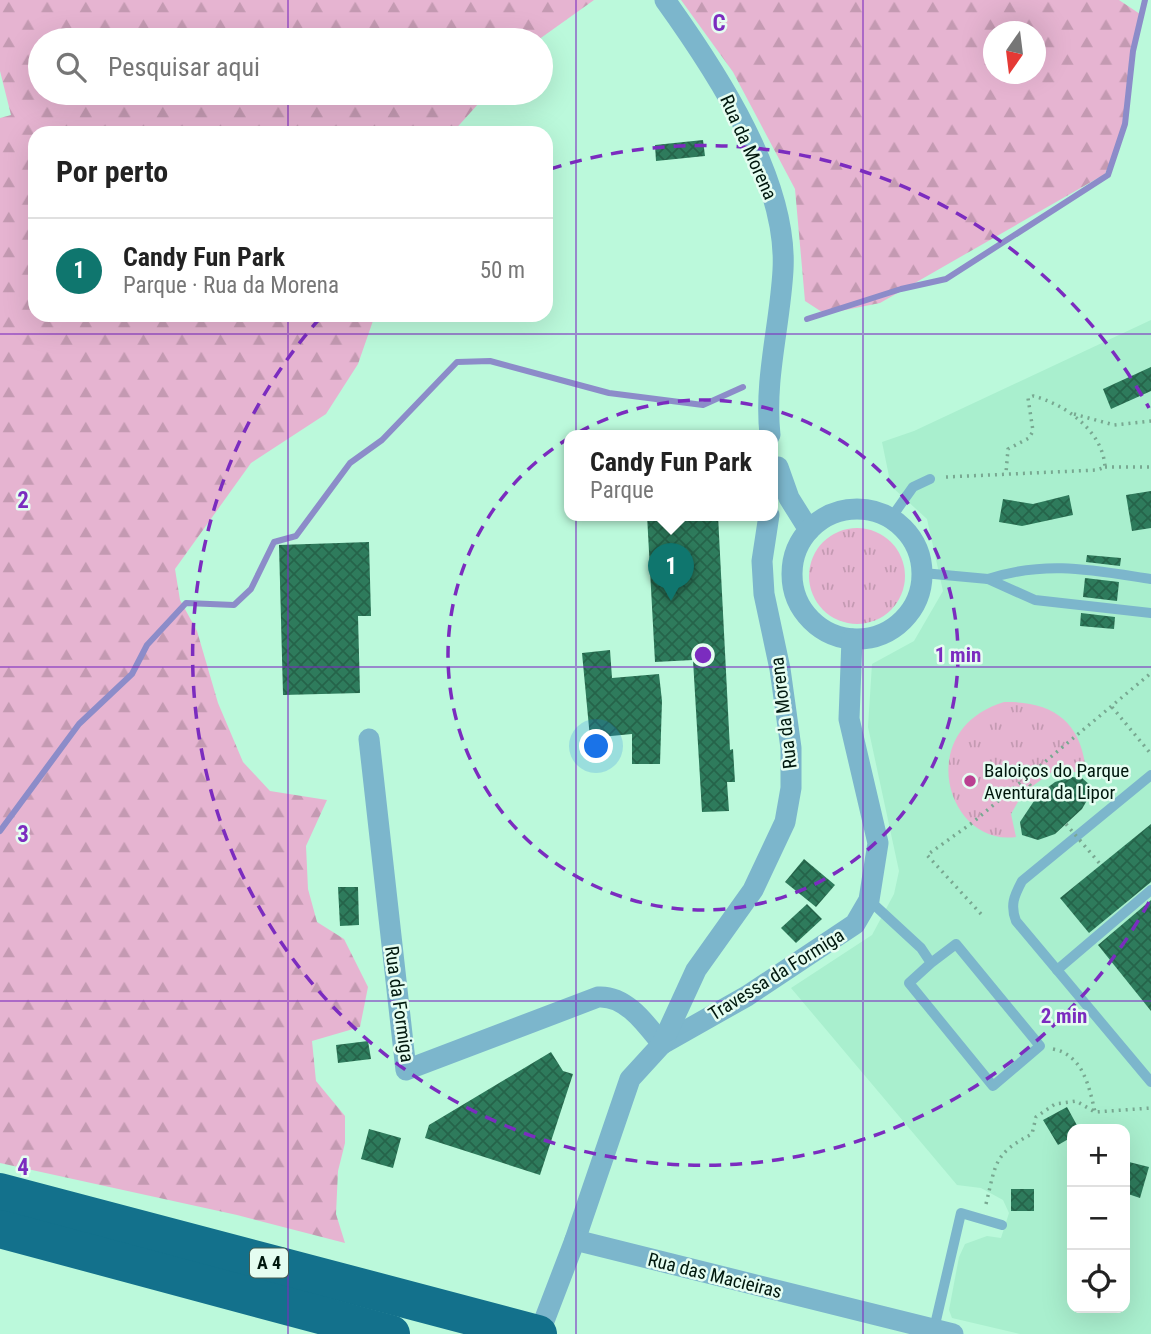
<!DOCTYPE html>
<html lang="pt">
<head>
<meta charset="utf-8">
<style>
  :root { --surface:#fff; --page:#f2f2f2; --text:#222; --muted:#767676; --line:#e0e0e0; --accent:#0f766e }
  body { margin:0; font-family:"Roboto Condensed",sans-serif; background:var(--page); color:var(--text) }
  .controls { position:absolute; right:21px; bottom:21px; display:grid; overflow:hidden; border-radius:14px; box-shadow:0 7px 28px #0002 }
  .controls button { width:63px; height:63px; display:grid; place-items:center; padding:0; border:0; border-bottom:2px solid var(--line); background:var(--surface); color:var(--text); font:35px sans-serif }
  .compass { position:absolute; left:983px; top:21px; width:63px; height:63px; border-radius:50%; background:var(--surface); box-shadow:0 7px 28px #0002; rotate:194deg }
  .you { position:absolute; left:597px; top:747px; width:24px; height:24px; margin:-18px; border:5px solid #fff; border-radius:50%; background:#1a73e8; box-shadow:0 0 0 10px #1a73e833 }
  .badge { display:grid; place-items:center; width:46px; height:46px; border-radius:50%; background:var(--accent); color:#fff; font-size:23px; font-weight:700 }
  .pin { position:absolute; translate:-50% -58px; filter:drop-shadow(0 2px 4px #0008) }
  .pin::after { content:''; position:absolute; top:37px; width:24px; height:21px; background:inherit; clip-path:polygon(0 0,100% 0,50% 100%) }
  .popup { position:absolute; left:564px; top:430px; width:214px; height:91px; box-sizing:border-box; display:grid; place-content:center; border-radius:14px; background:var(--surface); filter:drop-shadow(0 2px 5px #0005); font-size:23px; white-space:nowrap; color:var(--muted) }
  .popup b { font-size:26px; color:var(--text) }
  .popup::after { content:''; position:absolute; left:50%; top:100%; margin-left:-14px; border:14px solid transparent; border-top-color:var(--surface) }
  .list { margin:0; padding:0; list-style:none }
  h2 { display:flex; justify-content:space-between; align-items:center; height:91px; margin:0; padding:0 28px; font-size:30px }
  h2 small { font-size:23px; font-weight:400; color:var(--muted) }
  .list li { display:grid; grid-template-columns:46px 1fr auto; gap:21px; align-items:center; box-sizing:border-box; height:105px; padding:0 28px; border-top:2px solid var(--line) }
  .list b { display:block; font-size:26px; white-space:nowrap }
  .list p { margin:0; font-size:23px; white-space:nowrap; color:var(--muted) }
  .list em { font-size:23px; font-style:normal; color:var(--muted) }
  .icon { flex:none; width:38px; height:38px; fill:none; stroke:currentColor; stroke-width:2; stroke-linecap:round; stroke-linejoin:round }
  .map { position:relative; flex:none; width:1151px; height:1334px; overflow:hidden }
  .search { position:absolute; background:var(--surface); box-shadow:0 7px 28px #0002; left:28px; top:28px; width:525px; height:77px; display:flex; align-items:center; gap:18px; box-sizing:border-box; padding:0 24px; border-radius:38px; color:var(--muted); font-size:26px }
  .panel { position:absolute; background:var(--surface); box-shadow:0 7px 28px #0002; left:28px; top:126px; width:525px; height:196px; border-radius:21px }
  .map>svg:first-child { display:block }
  .built { fill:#a9efce; fill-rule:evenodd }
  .grass { fill:url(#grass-tufts) }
  .forest { fill:url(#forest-firs); fill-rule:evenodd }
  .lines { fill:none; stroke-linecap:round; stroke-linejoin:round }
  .stream { stroke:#8c8cc9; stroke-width:6 }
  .building { fill:url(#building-cross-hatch) }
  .path { stroke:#78a891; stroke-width:3.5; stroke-dasharray:2 5; stroke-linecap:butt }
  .service { stroke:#7cb6cc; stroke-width:10 }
  .minor { stroke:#7cb6cc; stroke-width:21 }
  .motorway { stroke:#13718c; stroke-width:38 }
  .path-bridge { stroke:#78a891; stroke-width:3.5; stroke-dasharray:2 5; stroke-linecap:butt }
  .grid { fill:none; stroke:#7b2cbf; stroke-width:2; stroke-opacity:0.55 }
  .ring { fill:none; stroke:#7b2cbf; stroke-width:3.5; stroke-dasharray:12 9 }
  .poi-dot { fill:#ba4091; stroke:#e5fdf1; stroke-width:2.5 }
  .labels { text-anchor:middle; stroke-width:5; stroke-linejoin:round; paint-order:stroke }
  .shield { fill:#e5fdf1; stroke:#455d52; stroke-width:2 }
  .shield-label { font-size:18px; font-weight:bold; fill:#01180e }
  .street-label { font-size:19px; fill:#01180e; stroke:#e5fdf1 }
  .poi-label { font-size:19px; fill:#01180e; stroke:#e5fdf1; text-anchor:start }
  .grid-label { font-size:23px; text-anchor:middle; font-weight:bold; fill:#7b2cbf; stroke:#e5fdf1; stroke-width:5; stroke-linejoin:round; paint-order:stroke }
  .centre { fill:#7b2cbf; stroke:#e5fdf1; stroke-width:3.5 }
  .ring-label { font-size:21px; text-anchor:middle; font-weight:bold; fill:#7b2cbf; stroke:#e5fdf1; stroke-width:5; stroke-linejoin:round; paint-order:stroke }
</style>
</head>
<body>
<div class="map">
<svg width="1151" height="1334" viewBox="0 0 1151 1334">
  <defs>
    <pattern id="grass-tufts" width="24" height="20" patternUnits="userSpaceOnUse" patternTransform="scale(1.75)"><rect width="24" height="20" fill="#e6b4d1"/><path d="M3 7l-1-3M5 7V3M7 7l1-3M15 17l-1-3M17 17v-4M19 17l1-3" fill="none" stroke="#c49ab2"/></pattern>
    <pattern id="forest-firs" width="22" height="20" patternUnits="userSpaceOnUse" patternTransform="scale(1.75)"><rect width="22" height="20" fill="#e6b4d1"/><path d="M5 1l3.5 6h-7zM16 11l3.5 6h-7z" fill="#c49ab2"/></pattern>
    <pattern id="building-cross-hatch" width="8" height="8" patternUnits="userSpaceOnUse" patternTransform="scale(1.75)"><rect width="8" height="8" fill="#2e7b5c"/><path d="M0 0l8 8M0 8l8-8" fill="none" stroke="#25644a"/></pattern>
  </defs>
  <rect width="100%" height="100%" fill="#bbf9db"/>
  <path class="built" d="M1151,320V1334H1020L952,1318L949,1310L959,1257L965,1244L987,1236L1001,1238L1009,1213L1003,1200L981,1188L957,1185L791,988L872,935L894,894L899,871L868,727L872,664L914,641L943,591L927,519L891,486L882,442L914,431ZM1072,1129H1125V1308H1072Z"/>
  <g class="grass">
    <circle cx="857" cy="576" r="48"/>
    <path d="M1004,702C1054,701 1083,723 1086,774L1063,770L1052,772L1023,793L1011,814L1016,837C947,847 912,730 1004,702Z"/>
  </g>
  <g class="forest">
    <path d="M0,0H594L538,40H40V93H488L452,133H35V315H375L358,364L326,414L251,463L175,569L180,600L197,631L218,703L243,762L270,791L327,800L306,846L308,889L317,922L344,939L368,987L360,1027L312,1041L316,1081L345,1116V1143L338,1171L336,1214L345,1243L237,1215L0,1163V118L11,115L0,71Z"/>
    <path d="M681,0H1119L1140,14C1133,69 1129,123 1105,174L894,295L880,303L825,314L805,301L795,189L733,72ZM993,32H1036V74H993Z"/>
  </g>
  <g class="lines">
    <g class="stream">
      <path d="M807,319L901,289L946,279L1108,175L1125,124L1133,51L1145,0"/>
      <path d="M0,831L79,724L132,674L147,645L186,603L234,605L251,589L274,542L296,536L350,463L382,440L457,362L490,361L609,393L703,405L743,387"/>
    </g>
  </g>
  <g class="building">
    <path d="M703,140L705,156L656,161L655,145Z"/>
    <path d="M1151,367V391L1111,409L1103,389Z"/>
    <path d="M1151,491V528L1132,531L1126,495Z"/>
    <path d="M1069,495L1073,515L1022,526L999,522L1003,499L1033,504Z"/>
    <path d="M647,515H718L730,750L733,749L735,782H727L729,811L702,812L693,660L655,662Z"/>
    <path d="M369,542L371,616H358L360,693L283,695L279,545Z"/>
    <path d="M1087,555L1121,558L1120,566L1086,562Z"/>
    <path d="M1085,578L1119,582L1117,601L1083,597Z"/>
    <path d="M1081,613L1115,617L1114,629L1080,626Z"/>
    <path d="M610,650L612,678L659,674L662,701L660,764H632V734L590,738L582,653Z"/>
    <path d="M1072,777L1082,778L1090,785V795L1082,809L1055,834L1038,840L1022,835L1020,822L1038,795L1055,782Z"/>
    <path d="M1151,824V882L1089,933L1060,898Z"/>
    <path d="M804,859L835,885L816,907L785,882Z"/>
    <path d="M338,887H358L359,925L340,926Z"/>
    <path d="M1151,900V1011L1098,945Z"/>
    <path d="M807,904L822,919L796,943L781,928Z"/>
    <path d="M368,1041L371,1059L338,1063L336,1045Z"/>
    <path d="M551,1052L563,1071L573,1074L540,1175L425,1138L429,1125Z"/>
    <path d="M1067,1107L1079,1129H1072V1137L1058,1145L1043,1120Z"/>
    <path d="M369,1129L401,1138L393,1168L361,1159Z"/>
    <path d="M1125,1161L1149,1167L1140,1198L1125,1193Z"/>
    <rect x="1011" y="1189" width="23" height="22"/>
  </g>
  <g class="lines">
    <g class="path">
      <path d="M1074,414L1114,425L1151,421"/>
      <path d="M1105,467H1151"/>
      <path d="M946,477L1097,470L1105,467C1103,431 1065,404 1033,396L1028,398L1033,431L1029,438L1008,449L1006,473"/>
      <path d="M1112,707L1151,754"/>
      <path d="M1025,779L1038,795"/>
      <path d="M981,914L927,855L972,823L1151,673"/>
      <path d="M1053,1049C1083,1055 1089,1086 1095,1112"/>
      <path d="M986,1204C996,1164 993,1154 1032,1134L1036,1117L1055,1104L1076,1101L1095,1112L1151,1108"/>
    </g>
    <g class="service">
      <path d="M891,518L913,487L930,479"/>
      <path d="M923,573L988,579L1035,600L1151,613"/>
      <path d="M988,579C1046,560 1092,570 1151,579"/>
      <path d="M1151,775L1022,881C1014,896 1010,905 1016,921L1151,1082"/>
      <path d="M869,900L921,948L931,963L909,983L993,1086L1040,1046L956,944L931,963"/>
      <path d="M1057,970L1151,890"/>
      <path d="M934,1329L961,1213L1002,1225"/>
    </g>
    <g class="minor">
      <path d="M665,0C716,71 788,180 783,270C780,326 764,379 770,435"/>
      <path d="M778,467L789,498L809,530"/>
      <circle cx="857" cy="574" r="65"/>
      <path d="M369,739L406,1070L598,997C626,995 646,1024 662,1044"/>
      <path d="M662,1044L747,996L855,924L869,900L878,843L849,719L852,639"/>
      <path d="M575,1240L630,1079L662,1044L696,970L753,890L785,822L791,788V748L780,669L764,594L762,561L769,515"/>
      <path d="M539,1334L575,1240L953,1334"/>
    </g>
    <g class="motorway">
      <path d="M0,1192L538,1334"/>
      <path d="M0,1229L391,1334"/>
    </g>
    <path class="path-bridge" d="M1066,824L1101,865"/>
  </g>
  <path class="grid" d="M288,0V40M576,0V1334M863,0V1334M288,93V133M288,315V1334M0,334H1151M0,667H1151M0,1001H1151"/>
  <g class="ring">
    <circle cx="703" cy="655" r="255"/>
    <path d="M1149 902A510 510 0 1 1 321 317M550 169A510 510 0 0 1 1149 408"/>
  </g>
  <circle class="poi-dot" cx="970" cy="781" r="7"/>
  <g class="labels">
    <rect class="shield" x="250" y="1248.5" width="38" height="29" rx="5"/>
    <g class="shield-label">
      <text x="269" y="1269">A 4</text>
    </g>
    <g class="street-label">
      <text transform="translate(749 147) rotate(66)" y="7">Rua da Morena</text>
      <text transform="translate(783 713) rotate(-97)" y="7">Rua da Morena</text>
      <text transform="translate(776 974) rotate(-32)" y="7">Travessa da Formiga</text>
      <text transform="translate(400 1004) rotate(82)" y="7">Rua da Formiga</text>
      <text transform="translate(715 1275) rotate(14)" y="7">Rua das Macieiras</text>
    </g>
    <g class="poi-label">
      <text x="984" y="777">Baloiços do Parque<tspan x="984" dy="22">Aventura da Lipor</tspan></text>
    </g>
  </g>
  <g class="grid-label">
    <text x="719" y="31">C</text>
    <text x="23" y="508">2</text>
    <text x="23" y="842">3</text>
    <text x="23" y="1175">4</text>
  </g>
  <circle cx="703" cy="655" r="10" class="centre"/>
  <g class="ring-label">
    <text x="958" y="662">1 min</text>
    <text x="1064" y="1023">2 min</text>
  </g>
</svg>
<div class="controls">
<button>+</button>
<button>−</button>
<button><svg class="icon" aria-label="locate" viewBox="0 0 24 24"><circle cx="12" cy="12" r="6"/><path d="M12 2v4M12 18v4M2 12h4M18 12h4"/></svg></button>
</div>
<svg class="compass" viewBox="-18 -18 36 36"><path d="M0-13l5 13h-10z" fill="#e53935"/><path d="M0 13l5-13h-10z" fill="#767676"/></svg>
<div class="you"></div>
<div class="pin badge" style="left:671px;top:601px">1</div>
<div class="popup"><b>Candy Fun Park</b>Parque</div>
<div class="search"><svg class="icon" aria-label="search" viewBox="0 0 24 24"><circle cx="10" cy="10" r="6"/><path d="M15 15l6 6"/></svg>Pesquisar aqui</div>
<section class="panel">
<h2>Por perto<small></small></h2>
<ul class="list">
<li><span class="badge">1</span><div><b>Candy Fun Park</b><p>Parque · Rua da Morena</p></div><em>50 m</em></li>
</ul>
</section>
</div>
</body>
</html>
